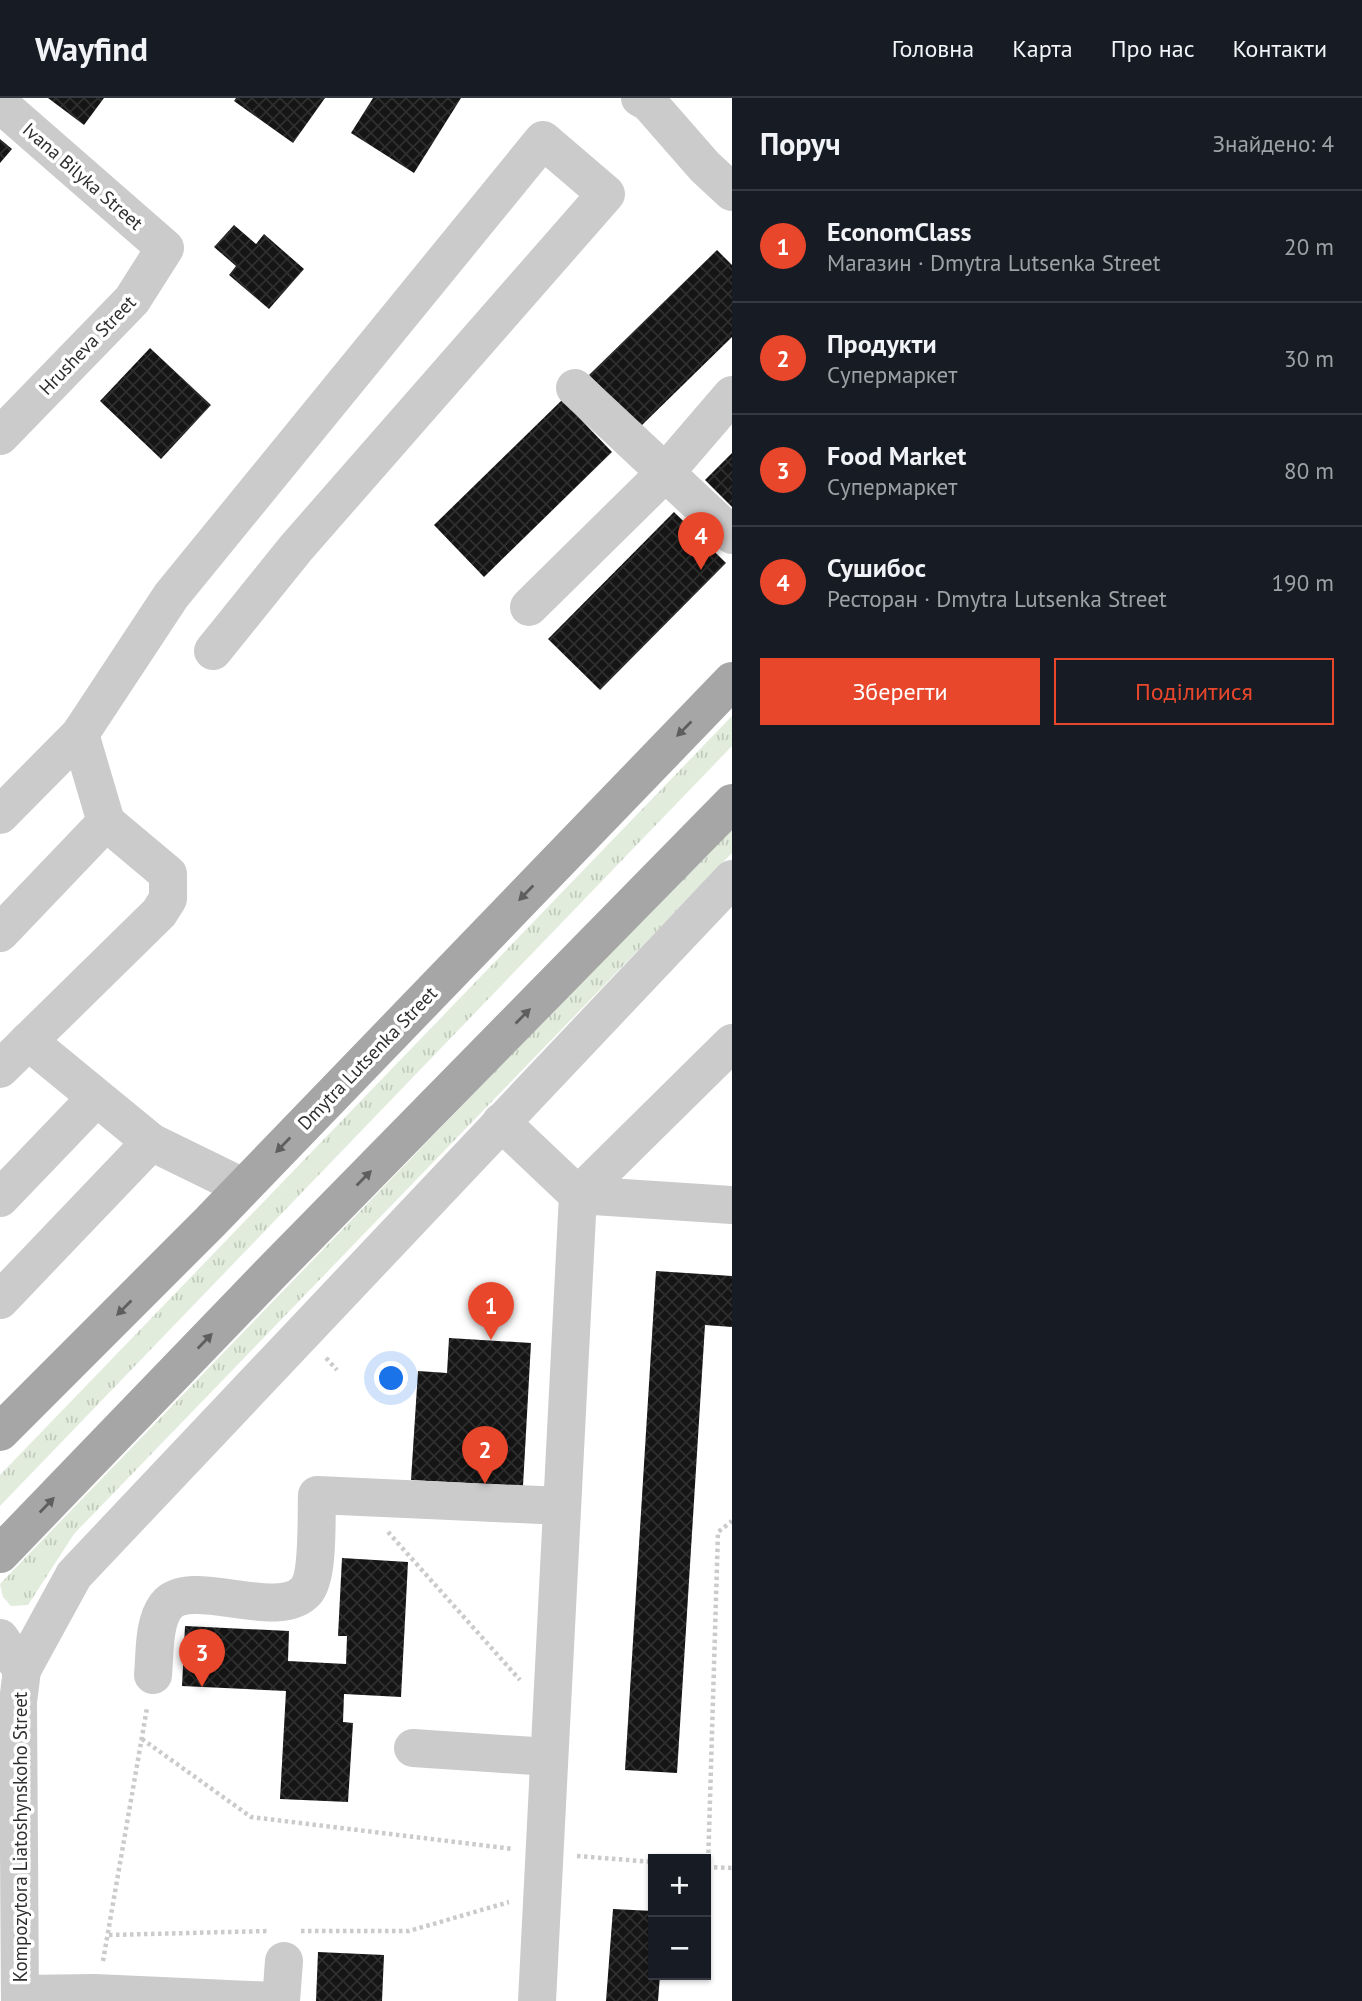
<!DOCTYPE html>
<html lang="uk">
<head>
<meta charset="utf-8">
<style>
  :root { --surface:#171b24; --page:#20242c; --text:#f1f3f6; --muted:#9ea1a6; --line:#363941; --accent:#e9472c }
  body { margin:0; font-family:"PT Sans",sans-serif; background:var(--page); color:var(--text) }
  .controls { position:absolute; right:21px; bottom:21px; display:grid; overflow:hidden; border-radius:0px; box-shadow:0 2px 5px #0004 }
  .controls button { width:63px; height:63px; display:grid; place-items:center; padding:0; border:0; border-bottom:2px solid var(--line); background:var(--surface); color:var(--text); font:35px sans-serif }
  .you { position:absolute; left:392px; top:1281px; width:24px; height:24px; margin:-18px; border:5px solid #fff; border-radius:50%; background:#1a73e8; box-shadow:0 0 0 10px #1a73e833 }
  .badge { display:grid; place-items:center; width:46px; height:46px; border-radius:50%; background:var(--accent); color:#fff; font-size:23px; font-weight:700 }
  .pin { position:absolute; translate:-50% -58px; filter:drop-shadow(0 2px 4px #0008) }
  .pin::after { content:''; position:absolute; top:37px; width:24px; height:21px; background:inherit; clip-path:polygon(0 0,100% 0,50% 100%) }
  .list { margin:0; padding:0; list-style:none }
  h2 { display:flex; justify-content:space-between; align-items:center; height:91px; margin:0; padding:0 28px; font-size:30px }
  h2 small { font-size:23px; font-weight:400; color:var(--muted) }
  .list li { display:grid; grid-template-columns:46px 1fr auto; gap:21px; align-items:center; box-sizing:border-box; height:112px; padding:0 28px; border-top:2px solid var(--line) }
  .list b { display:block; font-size:26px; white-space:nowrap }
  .list p { margin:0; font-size:23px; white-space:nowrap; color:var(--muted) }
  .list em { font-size:23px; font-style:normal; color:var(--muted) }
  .actions { display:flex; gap:14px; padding:21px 28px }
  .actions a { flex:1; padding:16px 0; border:2px solid var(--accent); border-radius:0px; text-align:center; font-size:24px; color:var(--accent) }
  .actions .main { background:var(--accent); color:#fff }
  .map { position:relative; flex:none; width:732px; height:1903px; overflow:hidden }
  header { display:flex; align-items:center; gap:42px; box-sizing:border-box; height:98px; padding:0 35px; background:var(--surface); border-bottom:2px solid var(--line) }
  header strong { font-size:33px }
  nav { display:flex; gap:38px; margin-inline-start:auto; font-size:24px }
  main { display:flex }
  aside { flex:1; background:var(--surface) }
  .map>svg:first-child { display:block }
  .grass { fill:url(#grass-tufts) }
  .building { fill:url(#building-cross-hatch) }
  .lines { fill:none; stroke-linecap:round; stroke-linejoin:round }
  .path { stroke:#cbcbcb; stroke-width:4.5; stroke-dasharray:3.5 3.5; stroke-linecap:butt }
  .minor { stroke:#cbcbcb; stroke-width:38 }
  .major { stroke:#a6a6a6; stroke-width:38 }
  .oneway { fill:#5e5e5e }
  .labels { text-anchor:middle; stroke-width:7; stroke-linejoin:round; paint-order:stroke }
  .street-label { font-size:19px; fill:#2e2e2e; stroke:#fff }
</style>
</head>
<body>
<header>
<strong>Wayfind</strong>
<nav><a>Головна</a><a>Карта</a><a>Про нас</a><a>Контакти</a></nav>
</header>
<main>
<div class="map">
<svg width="732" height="1903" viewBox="0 0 732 1903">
  <defs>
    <pattern id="grass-tufts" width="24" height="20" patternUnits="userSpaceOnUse" patternTransform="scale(1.75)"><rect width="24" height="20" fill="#e1ecdc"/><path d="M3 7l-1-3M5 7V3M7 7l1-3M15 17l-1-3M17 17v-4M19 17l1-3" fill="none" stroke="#c1cbbd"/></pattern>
    <pattern id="building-cross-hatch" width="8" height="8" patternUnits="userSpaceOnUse" patternTransform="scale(1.75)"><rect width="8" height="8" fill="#151515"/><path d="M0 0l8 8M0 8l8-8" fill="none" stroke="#2f2f2f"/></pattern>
  </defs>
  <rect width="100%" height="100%" fill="#fff"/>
  <g class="grass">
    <path d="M732,618V648L0,1408V1377Z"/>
    <path d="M732,728V755L74,1436L28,1507L11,1508L3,1499L0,1486Z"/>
  </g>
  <g class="building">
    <path d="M48,0H104L84,27Z"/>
    <path d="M236,0H325L293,45L234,3Z"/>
    <path d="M373,0H461L414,75L351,35Z"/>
    <path d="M0,41L12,51L0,65Z"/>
    <path d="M234,127L256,146L264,136L304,171L269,211L229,177L236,168L214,149Z"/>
    <path d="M717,152L732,167V239L640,329L589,277Z"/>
    <path d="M150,250L211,307L161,361L100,303Z"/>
    <path d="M562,302L612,354L484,479L434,427Z"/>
    <path d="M732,355V409L705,382Z"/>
    <path d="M674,414L726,465L600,592L548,541Z"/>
    <path d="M656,1173L732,1178V1229L705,1227L677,1675L625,1672Z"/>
    <path d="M449,1240L531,1245L523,1388L411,1382L418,1273L447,1275Z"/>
    <path d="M342,1460L408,1464L401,1599L344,1596L343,1624L353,1625L348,1704L280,1701L286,1593L182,1588L185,1528L289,1533L288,1563L346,1566L347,1538H338Z"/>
    <path d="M613,1811L653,1813V1877H660L658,1903H606Z"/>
    <path d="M318,1854L384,1857L382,1903H316Z"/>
  </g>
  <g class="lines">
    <g class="path">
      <path d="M326,1260L337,1272"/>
      <path d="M388,1434L520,1582"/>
      <path d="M142,1641L251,1719L513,1751"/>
      <path d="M577,1758L653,1764"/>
      <path d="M707,1769L732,1770"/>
      <path d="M708,1769L718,1434L732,1423"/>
      <path d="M301,1833H409L509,1804"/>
      <path d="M109,1837L268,1833"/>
      <path d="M103,1863L147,1610"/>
    </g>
    <g class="minor">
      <path d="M640,0L649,5L705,69L732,94"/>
      <path d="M0,6L165,150L132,202L0,338"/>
      <path d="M575,290L732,437"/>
      <path d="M529,509L665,375L732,297"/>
      <path d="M0,717L80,636L171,498L543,42L606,96L296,450L213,553"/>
      <path d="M0,835L106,724"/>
      <path d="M28,943L151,1044L243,1089"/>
      <path d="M0,971L159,815L168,801V776L106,724L80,636"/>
      <path d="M501,1024L578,1097L732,1107"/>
      <path d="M0,1100L95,1001"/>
      <path d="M0,1202L151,1044"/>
      <path d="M0,1540L22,1572L18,1604L20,1903"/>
      <path d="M22,1572L74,1477L732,781"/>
      <path d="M153,1577C155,1557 153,1525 166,1508C190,1477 278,1525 306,1493C319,1478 316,1419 317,1397L562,1408"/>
      <path d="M413,1650L549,1659"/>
      <path d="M20,1896L95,1895L274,1903"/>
      <path d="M281,1903L284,1863"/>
      <path d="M537,1903L578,1097L732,945"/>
    </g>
    <g class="major">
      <path d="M0,1334L210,1124L732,583"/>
      <path d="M0,1456L268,1178L732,705"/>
    </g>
  </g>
  <defs><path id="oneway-solid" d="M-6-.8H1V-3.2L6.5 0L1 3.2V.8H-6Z" transform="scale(1.75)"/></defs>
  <g class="oneway">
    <use href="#oneway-solid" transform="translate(684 631) rotate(135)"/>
    <use href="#oneway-solid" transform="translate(526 795) rotate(134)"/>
    <use href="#oneway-solid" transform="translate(523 918) rotate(-45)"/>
    <use href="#oneway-solid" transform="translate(283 1047) rotate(134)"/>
    <use href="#oneway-solid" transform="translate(364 1080) rotate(-45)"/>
    <use href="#oneway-solid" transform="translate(124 1210) rotate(135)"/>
    <use href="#oneway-solid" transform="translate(205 1243) rotate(-46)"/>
    <use href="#oneway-solid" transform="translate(47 1407) rotate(-46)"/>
  </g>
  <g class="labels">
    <g class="street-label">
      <text transform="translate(83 78) rotate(41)" y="7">Ivana Bilyka Street</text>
      <text transform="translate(87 247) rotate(-46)" y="7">Hrusheva Street</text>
      <text transform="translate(367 960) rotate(-46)" y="7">Dmytra Lutsenka Street</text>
      <text transform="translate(20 1739) rotate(-90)" y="7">Kompozytora Liatoshynskoho Street</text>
    </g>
  </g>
</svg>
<div class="controls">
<button>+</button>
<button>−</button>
</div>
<div class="you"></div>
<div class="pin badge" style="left:491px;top:1242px">1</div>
<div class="pin badge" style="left:485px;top:1386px">2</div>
<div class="pin badge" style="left:202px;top:1589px">3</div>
<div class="pin badge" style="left:701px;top:472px">4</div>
</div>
<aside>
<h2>Поруч<small>Знайдено: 4</small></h2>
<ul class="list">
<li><span class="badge">1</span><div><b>EconomClass</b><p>Магазин · Dmytra Lutsenka Street</p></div><em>20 m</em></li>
<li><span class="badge">2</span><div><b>Продукти</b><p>Супермаркет</p></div><em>30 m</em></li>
<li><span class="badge">3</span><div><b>Food Market</b><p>Супермаркет</p></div><em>80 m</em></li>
<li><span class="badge">4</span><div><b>Сушибос</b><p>Ресторан · Dmytra Lutsenka Street</p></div><em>190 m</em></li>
</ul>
<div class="actions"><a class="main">Зберегти</a><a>Поділитися</a></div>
</aside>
</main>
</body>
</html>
